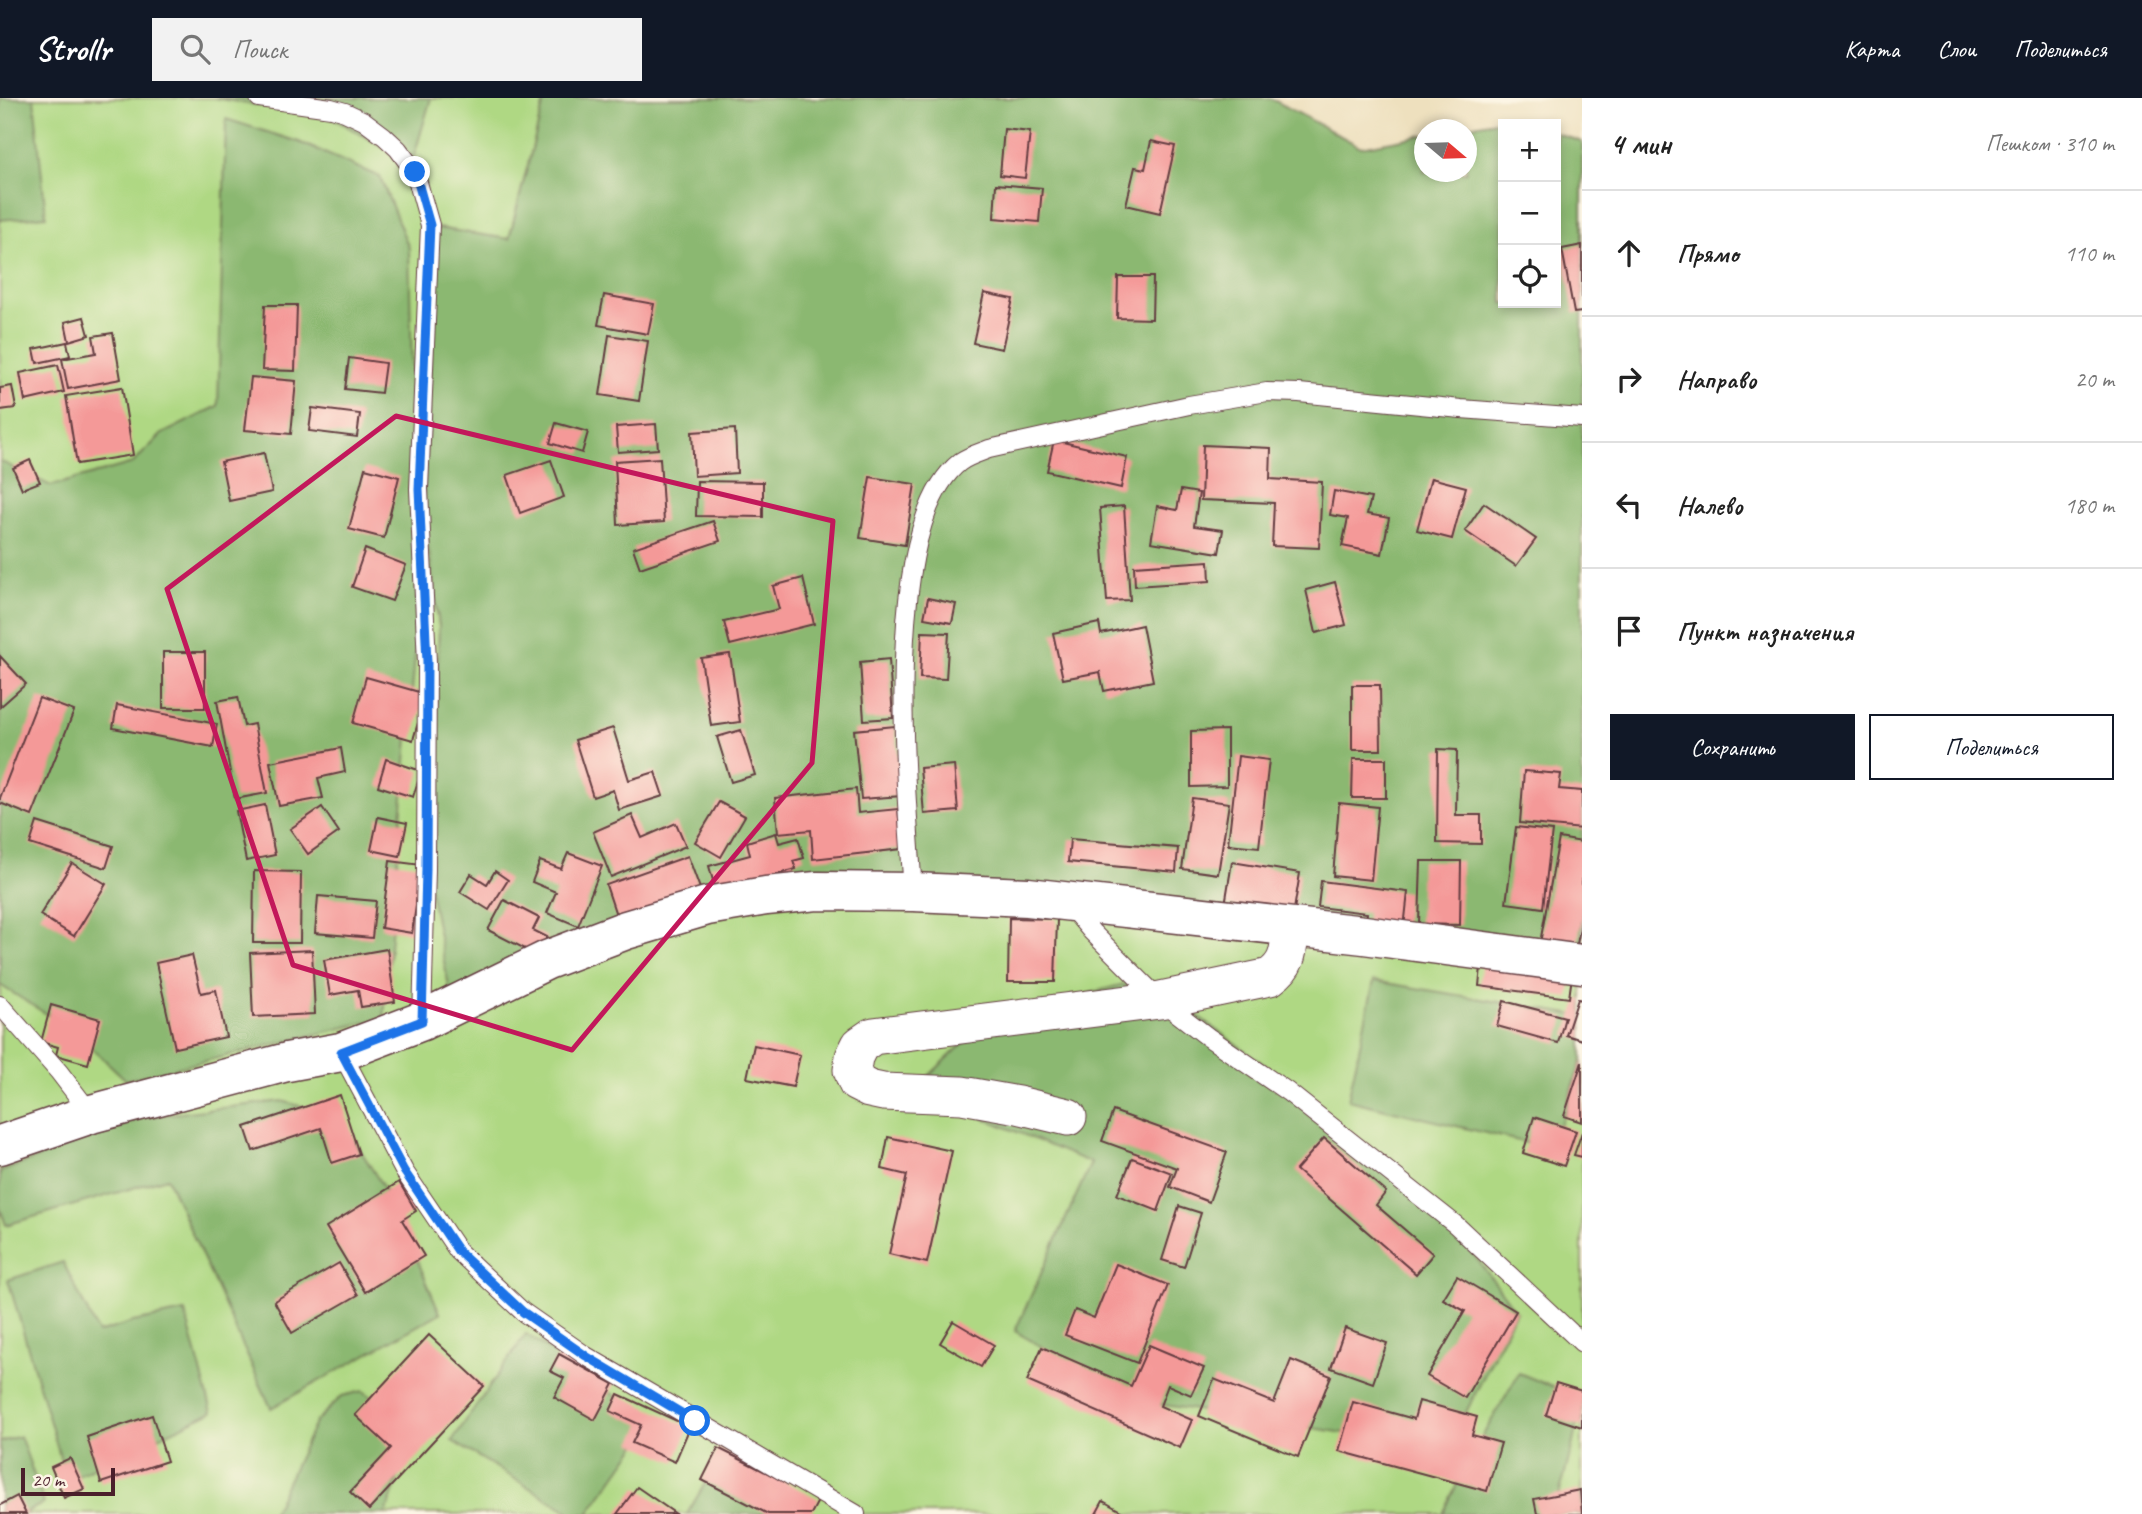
<!DOCTYPE html>
<html lang="ru">
<head>
<meta charset="utf-8">
<style>
  :root { --surface:#fff; --page:#f2f2f2; --text:#222; --muted:#767676; --line:#e0e0e0; --accent:#111827 }
  body { margin:0; font-family:Caveat,sans-serif; background:var(--page); color:var(--text) }
  .controls { position:absolute; right:21px; top:21px; display:grid; overflow:hidden; border-radius:0px; box-shadow:0 4px 10px #0003 }
  .controls button { width:63px; height:63px; display:grid; place-items:center; padding:0; border:0; border-bottom:2px solid var(--line); background:var(--surface); color:var(--text); font:35px sans-serif }
  .compass { position:absolute; left:1414px; top:21px; width:63px; height:63px; border-radius:50%; background:var(--surface); box-shadow:0 4px 10px #0003; rotate:109deg }
  .scale { position:absolute; left:21px; bottom:18px; width:94px; box-sizing:border-box; padding-left:7px; border:4px solid #4a1f2b; border-top:0; font-size:19px; line-height:24px; white-space:nowrap; color:#4a1f2b; -webkit-text-stroke:5px #fcf5e5; paint-order:stroke }
  .stop { position:absolute; width:21px; height:21px; margin:-16px; border:5px solid #1a73e8; border-radius:50%; background:#fff }
  .stop.end { background:#1a73e8; border-color:#fff; box-shadow:0 2px 7px #0008 }
  .list { margin:0; padding:0; list-style:none }
  h2 { display:flex; justify-content:space-between; align-items:center; height:91px; margin:0; padding:0 28px; font-size:30px }
  h2 small { font-size:23px; font-weight:400; color:var(--muted) }
  .list li { display:grid; grid-template-columns:46px 1fr auto; gap:21px; align-items:center; box-sizing:border-box; height:126px; padding:0 28px; border-top:2px solid var(--line) }
  .list b { display:block; font-size:26px; white-space:nowrap }
  .list em { font-size:23px; font-style:normal; color:var(--muted) }
  .actions { display:flex; gap:14px; padding:21px 28px }
  .actions a { flex:1; padding:16px 0; border:2px solid var(--accent); border-radius:0px; text-align:center; font-size:24px; color:var(--accent) }
  .actions .main { background:var(--accent); color:#fff }
  .icon { flex:none; width:38px; height:38px; fill:none; stroke:currentColor; stroke-width:2; stroke-linecap:round; stroke-linejoin:round }
  .map { position:relative; flex:none; width:1582px; height:1416px; overflow:hidden }
  header { display:flex; align-items:center; gap:42px; box-sizing:border-box; height:98px; padding:0 35px; background:var(--accent); color:#fff }
  header strong { font-size:33px }
  nav { display:flex; gap:38px; margin-inline-start:auto; font-size:24px }
  .search { width:490px; height:63px; background:var(--page); display:flex; align-items:center; gap:18px; box-sizing:border-box; padding:0 24px; border-radius:0px; color:var(--muted); font-size:26px }
  main { display:flex }
  aside { flex:1; background:var(--surface) }
  .map>svg:first-child { display:block }
  .green { fill:#afd883; stroke:#7c7c57; stroke-width:2 }
  .forest { fill:#8bb871; stroke:#6a6c4e; stroke-width:2 }
  .building { fill:#f49998 }
  .lines { fill:none; stroke-linecap:round; stroke-linejoin:round }
  .service-casing { stroke:#633c41; stroke-width:20 }
  .minor-casing { stroke:#633c41; stroke-width:39 }
  .tertiary-casing { stroke:#633c41; stroke-width:41 }
  .service { stroke:#fff; stroke-width:18 }
  .minor { stroke:#fff; stroke-width:37 }
  .tertiary { stroke:#fff; stroke-width:38 }
  .route { stroke:#1a73e8; stroke-width:9 }
  .marked { fill:none; stroke:#c2185b; stroke-width:5; stroke-linejoin:round }
</style>
</head>
<body>
<header>
<strong>Strollr</strong>
<div class="search"><svg class="icon" aria-label="search" viewBox="0 0 24 24"><circle cx="10" cy="10" r="6"/><path d="M15 15l6 6"/></svg>Поиск</div>
<nav><a>Карта</a><a>Слои</a><a>Поделиться</a></nav>
</header>
<main>
<div class="map">
<svg width="1582" height="1416" viewBox="0 0 1582 1416">
  <rect width="100%" height="100%" fill="#fcf5e5"/>
  <filter id="ink" filterUnits="userSpaceOnUse"><feTurbulence type="fractalNoise" baseFrequency=".0143" numOctaves="2"/><feDisplacementMap in="SourceGraphic" scale="14" xChannelSelector="R" yChannelSelector="G"/><feConvolveMatrix kernelMatrix="1 2 1 2 8 2 1 2 1" color-interpolation-filters="sRGB"/></filter>
  <filter id="wash" filterUnits="userSpaceOnUse"><feTurbulence type="fractalNoise" baseFrequency=".00686" numOctaves="4" result="noise"/><feDisplacementMap in="SourceGraphic" scale="28" xChannelSelector="R" yChannelSelector="G"/><feGaussianBlur stdDeviation="1.57" result="paint"/><feColorMatrix in="noise" values="0 0 0 0 0 0 0 0 0 0 0 0 0 0 0 0 0 1.4 0 .05"/><feComposite in="paint" operator="in"/></filter>
  <g filter="url(#wash)">
    <rect width="100%" height="100%" fill="#eee0be"/>
    <path class="green" d="M0,0H545L509,141L437,130L423,410L439,528L436,637L817,786L1582,865V1416H0Z"/>
    <g class="forest">
      <path d="M0,0H34L46,118L0,122Z"/>
      <path d="M214,0H431L412,65L330,19Z"/>
      <path d="M545,0H1270L1361,49L1424,37V74H1466V32L1452,31L1512,20L1530,26H1503V205H1556V35L1582,44V864L816,785L452,904L428,783L436,637L439,528L423,410L436,130L509,141Z"/>
      <path d="M226,21L299,44L380,79L409,150L418,523L384,920L126,982L75,934L0,887V363L51,388L133,365L162,336L218,308Z"/>
      <path d="M1146,880L1274,974L1455,1132L1516,1213L1448,1351L1132,1302L1015,1233L1091,1065L915,991L987,923Z"/>
      <path d="M1374,883L1582,918V962L1552,1051L1348,1002Z"/>
      <path d="M282,1003L340,1019L393,1105L440,1215L271,1310L167,1080L6,1127L0,1110V1074L145,1019Z"/>
      <path d="M63,1164L98,1235L133,1224L185,1214L212,1314L67,1382L8,1182Z"/>
      <path d="M526,1236L653,1324L588,1416H573L452,1343Z"/>
      <path d="M1519,1275L1582,1301L1572,1349L1554,1416H1443L1464,1370Z"/>
      <path d="M363,1293L402,1318L405,1359L386,1416H272L316,1323L342,1298Z"/>
      <path d="M20,1338L44,1405L23,1416H0V1344Z"/>
      <path d="M710,1377L780,1416H687Z"/>
    </g>
    <g id="blocks">
      <g class="building">
        <path d="M1004,31L1030,34L1025,80L1000,77Z"/>
        <path d="M1151,43L1175,48L1160,115L1126,107L1135,69L1145,71Z"/>
        <path d="M996,86L1042,90L1039,124L994,120Z"/>
        <path d="M1582,147V214L1574,215L1562,151Z"/>
        <path d="M1118,179H1153L1152,221L1117,220Z"/>
        <path d="M984,195L1013,201L1002,251L973,245Z"/>
        <path d="M604,197L654,206L648,236L598,227Z"/>
        <path d="M265,207H297L295,273L262,272Z"/>
        <path d="M84,219L89,237L69,243L65,224Z"/>
        <path d="M113,235L121,281L68,291L62,261L96,255L93,238Z"/>
        <path d="M609,237L648,243L639,303L600,297Z"/>
        <path d="M67,244L70,258L37,265L34,251Z"/>
        <path d="M349,260L385,265L381,295L345,291Z"/>
        <path d="M58,267L64,294L25,303L20,275Z"/>
        <path d="M251,279L296,283L291,336L245,332Z"/>
        <path d="M12,288L16,310L0,312V290Z"/>
        <path d="M122,289L133,357L77,366L66,298Z"/>
        <path d="M312,310L360,316L357,339L309,333Z"/>
        <path d="M556,325L588,334L582,355L550,345Z"/>
        <path d="M656,326L658,351L618,354L616,329Z"/>
        <path d="M735,331L737,375L694,378L692,334Z"/>
        <path d="M1054,342L1127,359L1121,390L1047,373Z"/>
        <path d="M1203,347L1271,350L1270,381L1322,384L1319,450L1272,448L1274,405L1201,402Z"/>
        <path d="M264,355L272,394L229,403L221,364Z"/>
        <path d="M660,360L664,424L618,427L615,363Z"/>
        <path d="M30,362L40,384L22,391L13,370Z"/>
        <path d="M551,362L564,399L520,415L507,377Z"/>
        <path d="M365,370L399,379L384,440L349,431Z"/>
        <path d="M870,379L915,386L905,447L860,440Z"/>
        <path d="M1431,380L1466,389L1452,441L1417,432Z"/>
        <path d="M697,383L763,384V419L696,418Z"/>
        <path d="M1181,392L1199,395L1194,428L1223,432L1219,455L1151,444L1157,408L1177,412Z"/>
        <path d="M1334,393L1371,400L1367,416L1389,420L1382,456L1342,448L1348,420L1330,417Z"/>
        <path d="M1484,405L1536,441L1516,468L1465,433Z"/>
        <path d="M1124,408L1130,502L1107,503L1100,410Z"/>
        <path d="M713,423L720,443L640,470L633,450Z"/>
        <path d="M365,451L406,467L392,503L352,489Z"/>
        <path d="M1209,463L1210,483L1135,488L1134,468Z"/>
        <path d="M803,480L814,526L730,547L724,524L779,511L773,488Z"/>
        <path d="M1335,484L1346,527L1316,535L1306,492Z"/>
        <path d="M928,500L956,506L952,525L924,520Z"/>
        <path d="M1099,525L1101,536L1142,527L1153,583L1104,593L1100,574L1063,581L1053,535Z"/>
        <path d="M922,534L949,535L946,581L920,580Z"/>
        <rect x="163" y="554" width="42" height="56"/>
        <path d="M730,556L740,624L711,628L701,560Z"/>
        <path d="M0,558L26,586L0,609Z"/>
        <path d="M889,561L893,620L864,622L860,564Z"/>
        <path d="M366,579L426,596L413,642L353,625Z"/>
        <path d="M1352,587H1380L1381,652H1352Z"/>
        <path d="M238,599L244,628L254,626L267,695L235,701L217,603Z"/>
        <path d="M39,600L74,613L32,718L0,705V700Z"/>
        <path d="M117,607L217,626L213,649L113,630Z"/>
        <path d="M895,628L902,698L861,701L854,632Z"/>
        <path d="M613,630L629,682L655,674L663,698L619,712L613,692L593,699L575,642Z"/>
        <path d="M741,632L755,677L731,684L717,639Z"/>
        <path d="M1227,632V688L1191,689V633Z"/>
        <path d="M341,650L345,674L318,680L323,700L279,708L270,664Z"/>
        <path d="M1438,651L1457,652L1456,717H1481V746L1437,745Z"/>
        <path d="M1238,658L1269,662L1259,749L1228,746Z"/>
        <path d="M386,661L421,673L413,699L378,688Z"/>
        <path d="M1353,661H1386V700H1352Z"/>
        <path d="M954,667L958,713L924,716L920,670Z"/>
        <path d="M1524,673L1561,676L1559,691L1582,693V731L1520,725Z"/>
        <path d="M856,691L858,715L898,711L902,751L813,761L811,732L778,735L775,700Z"/>
        <path d="M1192,700L1229,705L1218,776L1182,771Z"/>
        <path d="M719,704L745,718L721,759L695,744Z"/>
        <path d="M1339,705L1378,709L1371,782L1333,778Z"/>
        <path d="M265,707L275,757L246,763L236,713Z"/>
        <path d="M322,709L339,734L308,756L290,731Z"/>
        <path d="M632,717L642,740L676,725L686,748L611,779L593,734Z"/>
        <path d="M378,719L407,725L400,758L371,752Z"/>
        <path d="M37,724L113,748L106,770L30,746Z"/>
        <path d="M1516,729L1552,733L1543,810L1506,805Z"/>
        <path d="M776,735L779,745L798,740L804,760L793,763L796,771L716,794L709,768L750,757L747,744Z"/>
        <path d="M1559,740L1582,744V819L1576,852L1540,845Z"/>
        <path d="M1070,741L1178,750L1176,774L1068,764Z"/>
        <path d="M568,755L602,768L578,828L547,815L556,794L532,784L540,763L561,771Z"/>
        <path d="M688,758L702,796L619,826L606,787Z"/>
        <path d="M390,763L422,767L412,835L381,830Z"/>
        <path d="M1421,763H1461L1460,827L1419,826Z"/>
        <path d="M1232,764L1300,775L1293,818L1225,807Z"/>
        <path d="M72,765L106,786L74,838L40,817Z"/>
        <path d="M254,773L301,774L300,845H253Z"/>
        <path d="M495,773L508,782L489,812L460,794L471,776L487,786Z"/>
        <path d="M1321,783L1408,794L1404,830L1366,825L1367,815L1318,809Z"/>
        <path d="M318,798L376,803L372,840L315,835Z"/>
        <path d="M504,802L539,820L533,832L547,839L537,857L488,832Z"/>
        <path d="M1009,820L1057,821L1055,884H1008Z"/>
        <path d="M387,851L395,904L361,909L358,892L330,897L324,862Z"/>
        <path d="M312,852L315,916L253,919L250,855Z"/>
        <path d="M192,857L201,895L216,892L226,939L175,950L156,865Z"/>
        <path d="M1482,860L1573,871L1569,900L1479,888Z"/>
        <path d="M1578,901L1582,902V942L1566,937Z"/>
        <path d="M1504,903L1565,919L1558,945L1497,928Z"/>
        <path d="M51,907L100,921L88,966L56,957L58,949L41,944Z"/>
        <path d="M754,947L800,957L793,989L747,980Z"/>
        <path d="M1582,964V1024L1564,1018Z"/>
        <path d="M340,997L359,1056L332,1065L321,1030L253,1053L245,1029Z"/>
        <path d="M1113,1013L1227,1054L1209,1104L1170,1089L1177,1070L1102,1043Z"/>
        <path d="M1534,1019L1576,1033L1564,1068L1523,1055Z"/>
        <path d="M1582,1034V1059L1574,1057Z"/>
        <path d="M888,1039L952,1053L927,1165L889,1156L907,1077L882,1071Z"/>
        <path d="M1324,1040L1386,1094L1376,1107L1433,1156L1416,1176L1296,1072Z"/>
        <path d="M1132,1060L1172,1075L1158,1113L1117,1097Z"/>
        <path d="M399,1084L416,1113L402,1122L424,1158L365,1194L326,1129Z"/>
        <path d="M1179,1108L1201,1115L1184,1169L1162,1162Z"/>
        <path d="M339,1165L358,1197L292,1235L274,1203Z"/>
        <path d="M1116,1166L1168,1187L1137,1265L1065,1237L1075,1212L1094,1220Z"/>
        <path d="M1457,1178L1516,1213L1465,1300L1427,1278L1465,1213L1443,1201Z"/>
        <path d="M953,1223L994,1247L981,1269L940,1245Z"/>
        <path d="M1345,1230L1387,1245L1373,1285L1331,1270Z"/>
        <path d="M429,1237L484,1288L369,1412L350,1394L391,1350L355,1317Z"/>
        <path d="M1149,1247L1204,1270L1191,1297L1168,1287L1160,1308L1192,1322L1180,1350L1027,1283L1042,1249L1131,1288Z"/>
        <path d="M559,1256L614,1286L595,1322L554,1299L564,1280L550,1273Z"/>
        <path d="M1291,1262L1331,1278L1298,1359L1199,1318L1214,1281L1274,1305Z"/>
        <path d="M1556,1285L1582,1293V1329L1546,1317Z"/>
        <path d="M618,1296L690,1329L675,1364L632,1345L641,1327L610,1313Z"/>
        <path d="M1419,1303L1477,1319L1472,1337L1501,1345L1487,1393L1339,1353L1353,1304L1414,1321Z"/>
        <path d="M152,1317L167,1363L101,1385L87,1339Z"/>
        <path d="M718,1350L819,1401L811,1416H768L702,1382Z"/>
        <path d="M70,1360L84,1391L64,1400L51,1369Z"/>
        <path d="M637,1389L676,1416H617Z"/>
        <path d="M1580,1392L1582,1416H1537L1534,1401Z"/>
        <path d="M17,1398L26,1416H0V1407Z"/>
        <path d="M1103,1403L1126,1416H1096Z"/>
      </g>
    </g>
  </g>
  <g filter="url(#ink)">
    <use href="#blocks" fill-opacity="0" stroke="#633c41" stroke-width="2"/>
    <g class="lines">
      <defs>
        <g id="service">
          <path d="M259,0L331,10L345,14L364,23L384,38L398,51L415,74L430,127L419,391L427,564L426,772L422,923"/>
          <path d="M913,794C907,698 879,428 960,364C968,358 979,355 989,351L1189,307L1267,294L1299,295L1461,311L1582,320"/>
          <path d="M1070,808L1092,834L1160,902L1208,939L1288,994L1456,1127L1582,1245"/>
          <path d="M0,907L59,974L91,1016"/>
          <path d="M341,954L404,1073L458,1153L523,1214L586,1258L856,1416"/>
        </g>
        <path id="minor" d="M1068,1019L1018,1007L962,997L883,994L869,991L857,985L852,972L854,959L860,947L873,938L1160,902L1270,879C1290,865 1288,851 1291,829"/>
        <path id="tertiary" d="M0,1047L91,1016L287,964L341,954L422,923L547,862L626,832L707,808L766,798L817,793L913,794L1028,799L1364,837L1582,866"/>
      </defs>
      <use href="#service" class="service-casing"/>
      <use href="#minor" class="minor-casing"/>
      <use href="#tertiary" class="tertiary-casing"/>
      <use href="#service" class="service"/>
      <use href="#minor" class="minor"/>
      <use href="#tertiary" class="tertiary"/>
    </g>
  </g>
  <g class="lines" filter="url(#ink)">
    <path class="route" d="M415,74L430,127L419,391L427,564L426,772L422,923L341,954L404,1073L458,1153L523,1214L586,1258L695,1323"/>
  </g>
  <path class="marked" d="M396,318L833,423L812,665L572,952L293,867L167,491Z"/>
</svg>
<div class="controls">
<button>+</button>
<button>−</button>
<button><svg class="icon" aria-label="locate" viewBox="0 0 24 24"><circle cx="12" cy="12" r="6"/><path d="M12 2v4M12 18v4M2 12h4M18 12h4"/></svg></button>
</div>
<svg class="compass" viewBox="-18 -18 36 36"><path d="M0-13l5 13h-10z" fill="#e53935"/><path d="M0 13l5-13h-10z" fill="#767676"/></svg>
<div class="scale">20 m</div>
<div class="stop" style="left:695px;top:1323px"></div>
<div class="stop end" style="left:415px;top:74px"></div>
</div>
<aside>
<h2>4 мин<small>Пешком · 310 m</small></h2>
<ul class="list">
<li><svg class="icon" aria-label="ahead" viewBox="0 0 24 24"><path d="M12 20V5M6 11l6-6 6 6"/></svg><div><b>Прямо</b></div><em>110 m</em></li>
<li><svg class="icon" aria-label="right" viewBox="0 0 24 24"><path d="M7 20v-9h11M14 6l5 5-5 5"/></svg><div><b>Направо</b></div><em>20 m</em></li>
<li><svg class="icon" aria-label="left" viewBox="0 0 24 24"><path d="M17 20v-9H6M10 6l-5 5 5 5"/></svg><div><b>Налево</b></div><em>180 m</em></li>
<li><svg class="icon" aria-label="arrive" viewBox="0 0 24 24"><path d="M6 21V4h12l-3 4 3 4H6"/></svg><div><b>Пункт назначения</b></div></li>
</ul>
<div class="actions"><a class="main">Сохранить</a><a>Поделиться</a></div>
</aside>
</main>
</body>
</html>
